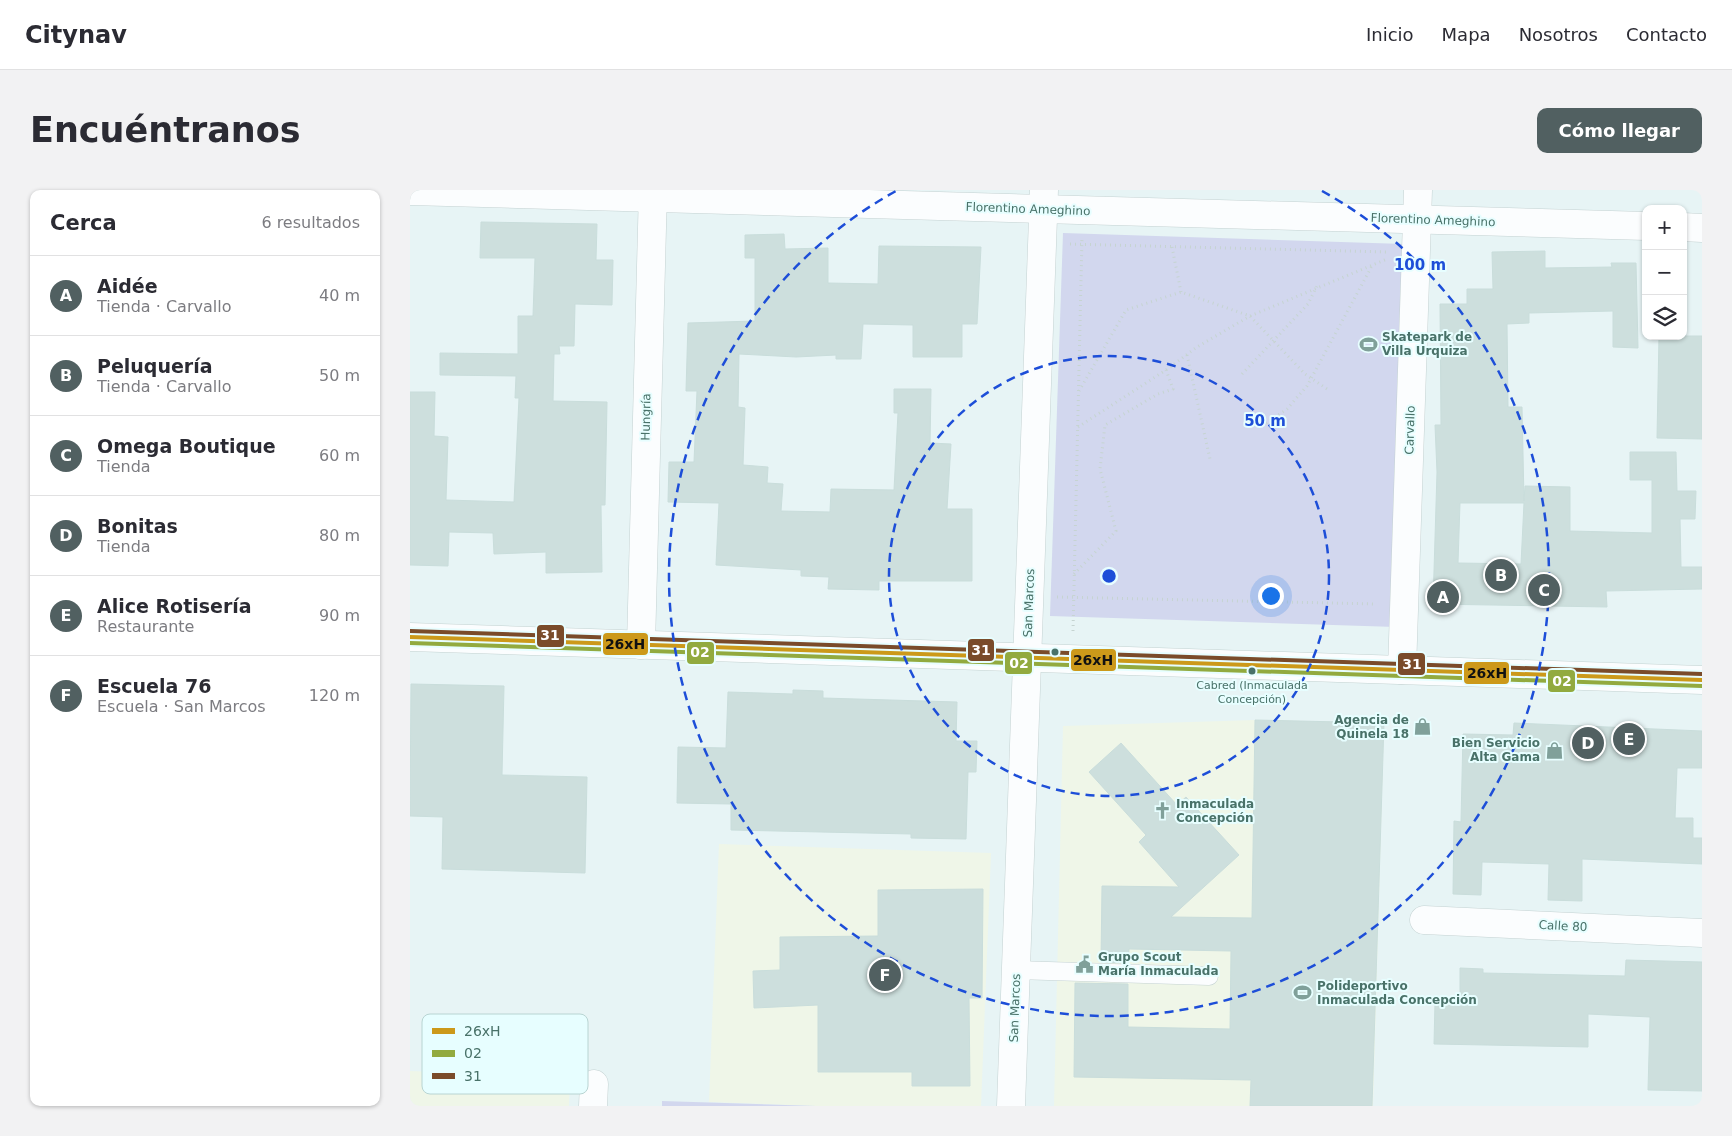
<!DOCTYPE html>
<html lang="es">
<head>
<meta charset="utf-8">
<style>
  :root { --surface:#fff; --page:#f2f2f3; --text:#2b2b33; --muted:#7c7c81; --line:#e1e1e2; --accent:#516061 }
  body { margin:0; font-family:"DejaVu Sans",sans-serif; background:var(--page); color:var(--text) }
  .controls { position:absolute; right:15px; top:15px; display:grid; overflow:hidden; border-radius:10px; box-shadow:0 1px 4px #0004 }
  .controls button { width:45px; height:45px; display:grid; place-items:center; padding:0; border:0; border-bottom:1px solid var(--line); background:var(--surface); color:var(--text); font:25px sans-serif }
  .you { position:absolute; left:860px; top:405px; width:18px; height:18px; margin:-12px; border:4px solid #fff; border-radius:50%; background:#1a73e8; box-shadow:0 0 0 8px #1a73e833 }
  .badge { display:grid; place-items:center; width:32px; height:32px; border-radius:50%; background:var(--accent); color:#fff; font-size:16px; font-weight:700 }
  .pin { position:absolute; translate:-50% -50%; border:2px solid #fff; box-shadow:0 1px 5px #0006 }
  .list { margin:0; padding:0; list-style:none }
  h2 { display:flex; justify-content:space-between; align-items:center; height:65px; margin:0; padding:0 20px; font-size:21px }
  h2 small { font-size:16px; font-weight:400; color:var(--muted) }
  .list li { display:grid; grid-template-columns:32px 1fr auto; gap:15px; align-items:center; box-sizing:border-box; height:80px; padding:0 20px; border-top:1px solid var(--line) }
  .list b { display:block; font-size:19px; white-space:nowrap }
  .list p { margin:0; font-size:16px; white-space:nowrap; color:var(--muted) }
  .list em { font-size:16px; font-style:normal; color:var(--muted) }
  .icon { flex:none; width:28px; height:28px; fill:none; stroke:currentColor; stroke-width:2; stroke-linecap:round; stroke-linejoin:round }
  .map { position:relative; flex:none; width:1292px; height:916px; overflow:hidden; border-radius:10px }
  header { display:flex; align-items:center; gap:30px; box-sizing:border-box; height:70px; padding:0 25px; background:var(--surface); border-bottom:1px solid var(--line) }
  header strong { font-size:24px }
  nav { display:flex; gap:28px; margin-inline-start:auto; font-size:18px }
  .intro { display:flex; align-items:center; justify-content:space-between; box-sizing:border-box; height:120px; padding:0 30px }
  h1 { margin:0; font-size:35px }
  .button { padding:12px 22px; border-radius:10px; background:var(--accent); color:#fff; font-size:18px; font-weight:700 }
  main { display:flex; gap:30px; padding:0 30px }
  aside { flex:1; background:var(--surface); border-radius:10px; box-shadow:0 1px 4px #0004 }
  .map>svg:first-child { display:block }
  .education { fill:#eff6e8 }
  .green { fill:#d2d7ee }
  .building { fill:#cddfdd; stroke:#c9dddb; fill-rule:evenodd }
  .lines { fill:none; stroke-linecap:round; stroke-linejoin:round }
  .lane-casing { stroke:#c4d2d2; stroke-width:19 }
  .street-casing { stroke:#c4d2d2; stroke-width:29 }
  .secondary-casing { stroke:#c3d2d1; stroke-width:29 }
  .path { stroke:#c6d4d1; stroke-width:3; stroke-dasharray:1 4; stroke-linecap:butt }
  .lane { stroke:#fbfdfe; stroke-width:18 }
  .street { stroke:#fbfdfe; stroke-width:28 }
  .secondary { stroke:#fbfdfe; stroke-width:28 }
  .bus-1-casing { stroke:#e7feff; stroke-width:8 }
  .bus-2-casing { stroke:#e7feff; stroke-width:8 }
  .bus-3-casing { stroke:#e7feff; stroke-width:8 }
  .bus-1 { stroke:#cc991a; stroke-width:4 }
  .bus-2 { stroke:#92aa3f; stroke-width:4 }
  .bus-3 { stroke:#7a4b2a; stroke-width:4 }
  .ring { fill:none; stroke:#1d4ed8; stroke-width:2.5; stroke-dasharray:9 6 }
  .bus-dot { fill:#497269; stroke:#e7feff; stroke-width:2 }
  .labels { text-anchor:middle; stroke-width:4; stroke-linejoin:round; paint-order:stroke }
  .bus-label { font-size:11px; fill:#497269; stroke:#e7feff }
  .street-label { font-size:12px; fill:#497269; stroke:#e7feff }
  .poi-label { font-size:12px; font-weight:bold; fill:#497269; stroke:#e7feff; text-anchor:start }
  .key { fill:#e7feff; stroke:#b8d4d2; stroke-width:1 }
  .key-label { font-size:14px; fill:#497269 }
  .centre { fill:#1d4ed8; stroke:#e7feff; stroke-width:2.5 }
  .ring-label { font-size:15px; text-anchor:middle; font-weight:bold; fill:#1d4ed8; stroke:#e7feff; stroke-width:4; stroke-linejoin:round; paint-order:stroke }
  .line-badge { stroke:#e7feff; stroke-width:2 }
  .badge-label { font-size:14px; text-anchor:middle; font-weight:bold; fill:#fff }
  .pale-badge-label { font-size:14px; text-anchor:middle; font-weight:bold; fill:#111 }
</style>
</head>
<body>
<header>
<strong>Citynav</strong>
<nav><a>Inicio</a><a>Mapa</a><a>Nosotros</a><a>Contacto</a></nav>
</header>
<div class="intro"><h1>Encuéntranos</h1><a class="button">Cómo llegar</a></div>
<main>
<aside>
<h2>Cerca<small>6 resultados</small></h2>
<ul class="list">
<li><span class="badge">A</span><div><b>Aidée</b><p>Tienda · Carvallo</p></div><em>40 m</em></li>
<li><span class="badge">B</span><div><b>Peluquería</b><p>Tienda · Carvallo</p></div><em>50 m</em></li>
<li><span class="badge">C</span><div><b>Omega Boutique</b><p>Tienda</p></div><em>60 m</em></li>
<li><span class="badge">D</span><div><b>Bonitas</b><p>Tienda</p></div><em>80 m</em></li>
<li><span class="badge">E</span><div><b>Alice Rotisería</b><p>Restaurante</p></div><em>90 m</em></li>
<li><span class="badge">F</span><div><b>Escuela 76</b><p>Escuela · San Marcos</p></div><em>120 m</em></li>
</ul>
</aside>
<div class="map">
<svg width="1292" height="916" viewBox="0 0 1292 916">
  <rect width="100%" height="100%" fill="#e7f4f5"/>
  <g class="education">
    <path d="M845,530L974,533L963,916H644L653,536Z"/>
    <path d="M309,654L581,663L571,916H406L299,912Z"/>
    <path d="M0,881L160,887L159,916H0Z"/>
  </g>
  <g class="green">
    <path d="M653,43L994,54L986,437L640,426Z"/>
    <path d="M252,911L406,916H252Z"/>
  </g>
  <g class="building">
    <path d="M71,32L187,34L186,70H203L202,115L165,114L164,156H149L150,164H144L143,211L197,212L195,315H191L192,382L136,383V362L84,364L83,343L39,342L38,376L0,375V202H25L24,246L38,247L36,310L104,312L109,208H105L106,186L30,185V163L108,164V126H123L125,68H70Z"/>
    <path d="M374,44L375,59L418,58V93L468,94L469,56L571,57L567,134H552V167H503V135L453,134L451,169H426V165L386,167L329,164L328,217L335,218L333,275L358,277L357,293L373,294L371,321L420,322L421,299L484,300L488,223H484V199H521L520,253L541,254L537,319H562V391H469V400L418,399L419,387L391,386V380L306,375L309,313L258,312L259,272H284L287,201H276L278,133L345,131V68H335V45Z"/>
    <path d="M1135,61V78L1202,77L1201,73H1226L1228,158L1203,157V121L1119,123V133L1097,134L1098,217H1112L1114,311L1115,296L1160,297V341L1242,343V290H1220V262H1266L1267,301H1286L1285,329H1270L1271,377H1292V399L1196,401L1197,417L1023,414L1027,282L1025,235H1031L1030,114H1057V99H1083L1082,62ZM1050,313H1114L1111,374L1048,373Z"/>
    <path d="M1249,146H1292V249L1247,248Z"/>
    <path d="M1,494L94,496L92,585L177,587L175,683L32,679L33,627L0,626Z"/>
    <path d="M383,500L413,501V508L547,512L546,551H567L566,582H558L556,649L501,648V644L321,640V614L267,613L268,557L316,558L318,502L383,504Z"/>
    <path d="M845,530L974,533L962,916H840L841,890L664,887L665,793L718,794V837L820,839L821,761L719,759L718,773L691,772L692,696L769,697L729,652L736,645L679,582L711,553L767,615L776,607L829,665L761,727L842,728Z"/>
    <path d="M1104,533L1292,541V578H1267L1265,628H1283V648H1292V674L1172,669V711L1138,710L1139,674L1072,672L1071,705L1043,704L1044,631L1051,632L1053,544L1103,545Z"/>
    <path d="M573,699L572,808H559L560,896H502V882H408V815L344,818L343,781L370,780V747L468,746V700Z"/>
    <path d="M1216,770L1292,772V901L1238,900L1240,827L1178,824V857L1024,854L1025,812H1050V778L1073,779V783L1215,786Z"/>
  </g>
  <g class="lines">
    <defs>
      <path id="lane" d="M606,780L799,786"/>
      <g id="street">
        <path d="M0,1L1236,36"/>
        <path d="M1273,37L1292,38"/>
        <path d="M231,455L243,0"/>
        <path d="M992,480L1008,0"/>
        <path d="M1014,730L1292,743"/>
        <path d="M183,916L184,894"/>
        <path d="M601,916L634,0"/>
      </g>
      <path id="secondary" d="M0,447L1292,490"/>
    </defs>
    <use href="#lane" class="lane-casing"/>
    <use href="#street" class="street-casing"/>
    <use href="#secondary" class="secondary-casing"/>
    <g class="path">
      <path d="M660,54L978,62"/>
      <path d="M762,57L771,102"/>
      <path d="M777,165L800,269"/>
      <path d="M832,184L898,114L907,96"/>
      <path d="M669,201L716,120L771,102L840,126L895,184L917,199"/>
      <path d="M852,236L877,219L897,196L963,74"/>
      <path d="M668,237L756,180L787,157L840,126L977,69"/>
      <path d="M664,384L706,341L690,279L695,235L748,204L763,199L756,180"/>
      <path d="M647,407L966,414"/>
      <path d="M663,441L672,48"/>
    </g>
    <use href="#lane" class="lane"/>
    <use href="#street" class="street"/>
    <use href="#secondary" class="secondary"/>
    <defs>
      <path id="bus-1" d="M0,447L1292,490"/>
      <path id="bus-2" d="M0,453L1292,496"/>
      <path id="bus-3" d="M0,441L1292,484"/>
    </defs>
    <use href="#bus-1" class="bus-1-casing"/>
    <use href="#bus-2" class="bus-2-casing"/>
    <use href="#bus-3" class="bus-3-casing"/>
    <use href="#bus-1" class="bus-1"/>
    <use href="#bus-2" class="bus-2"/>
    <use href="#bus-3" class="bus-3"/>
  </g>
  <g class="ring">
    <circle cx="699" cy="386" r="220"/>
    <path d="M912 1A440 440 0 1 1 486 1"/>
  </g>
  <defs>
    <symbol id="stadium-bare" viewBox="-9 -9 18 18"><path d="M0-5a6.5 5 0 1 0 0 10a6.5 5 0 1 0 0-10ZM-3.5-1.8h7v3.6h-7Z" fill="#80a09a" stroke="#e7feff" stroke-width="2.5" paint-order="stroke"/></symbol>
    <symbol id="shop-bare" viewBox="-9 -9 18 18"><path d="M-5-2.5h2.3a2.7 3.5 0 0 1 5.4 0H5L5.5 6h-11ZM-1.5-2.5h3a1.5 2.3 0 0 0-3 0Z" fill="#80a09a" stroke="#e7feff" stroke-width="2.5" paint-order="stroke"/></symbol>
    <symbol id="church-bare" viewBox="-9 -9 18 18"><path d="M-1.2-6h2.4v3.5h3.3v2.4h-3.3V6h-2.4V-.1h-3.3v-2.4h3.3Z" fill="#80a09a" stroke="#e7feff" stroke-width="2.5" paint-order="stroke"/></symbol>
    <symbol id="civic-bare" viewBox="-9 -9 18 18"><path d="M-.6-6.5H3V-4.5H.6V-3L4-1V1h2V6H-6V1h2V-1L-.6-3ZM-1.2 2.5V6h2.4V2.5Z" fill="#80a09a" stroke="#e7feff" stroke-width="2.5" paint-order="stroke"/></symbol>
  </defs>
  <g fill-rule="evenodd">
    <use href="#stadium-bare" x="946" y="142" width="25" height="25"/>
    <use href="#shop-bare" x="1000" y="524" width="25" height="25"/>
    <use href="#shop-bare" x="1132" y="548" width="25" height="25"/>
    <use href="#church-bare" x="740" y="608" width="25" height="25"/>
    <use href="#civic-bare" x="662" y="762" width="25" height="25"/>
    <use href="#stadium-bare" x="880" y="790" width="25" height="25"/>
  </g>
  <g class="bus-dot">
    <circle cx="645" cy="462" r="4.5"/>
    <circle cx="842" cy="481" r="4.5"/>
  </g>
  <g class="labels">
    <g class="bus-label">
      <text x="842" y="499">Cabred (Inmaculada<tspan x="842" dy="14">Concepción)</tspan></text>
    </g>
    <g class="street-label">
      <text transform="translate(618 19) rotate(2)" y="4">Florentino Ameghino</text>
      <text transform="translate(1023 30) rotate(2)" y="4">Florentino Ameghino</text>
      <text transform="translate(236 227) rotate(-89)" y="4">Hungría</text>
      <text transform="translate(1000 240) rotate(-88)" y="4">Carvallo</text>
      <text transform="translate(619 413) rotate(-88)" y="4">San Marcos</text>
      <text transform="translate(1153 736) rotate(3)" y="4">Calle 80</text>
      <text transform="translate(605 818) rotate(-88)" y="4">San Marcos</text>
    </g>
    <g class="poi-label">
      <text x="972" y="151">Skatepark de<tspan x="972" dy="14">Villa Urquiza</tspan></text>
      <text x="999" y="534" text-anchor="end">Agencia de<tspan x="999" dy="14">Quinela 18</tspan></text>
      <text x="1130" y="557" text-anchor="end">Bien Servicio<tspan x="1130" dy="14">Alta Gama</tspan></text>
      <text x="766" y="618">Inmaculada<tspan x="766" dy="14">Concepción</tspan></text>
      <text x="688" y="771">Grupo Scout<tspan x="688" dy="14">María Inmaculada</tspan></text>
      <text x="907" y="800">Polideportivo<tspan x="907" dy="14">Inmaculada Concepción</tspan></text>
    </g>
  </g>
  <rect x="12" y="824" width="166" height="80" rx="8" class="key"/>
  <rect x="22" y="838" width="23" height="6" fill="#cc991a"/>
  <rect x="22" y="860" width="23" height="7" fill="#92aa3f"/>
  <rect x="22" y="883" width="23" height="6" fill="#7a4b2a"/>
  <g class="key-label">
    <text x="54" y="846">26xH</text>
    <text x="54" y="868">02</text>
    <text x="54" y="891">31</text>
  </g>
  <circle cx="699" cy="386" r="8" class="centre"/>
  <g class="ring-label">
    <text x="1010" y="80">100 m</text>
    <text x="855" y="236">50 m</text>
  </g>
  <g class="line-badge">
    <rect x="126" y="434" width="29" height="24" rx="5" fill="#7a4b2a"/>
    <rect x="192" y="442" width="47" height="24" rx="5" fill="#cc991a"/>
    <rect x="557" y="448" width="28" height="24" rx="5" fill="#7a4b2a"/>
    <rect x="276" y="451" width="29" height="24" rx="5" fill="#92aa3f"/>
    <rect x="660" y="458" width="47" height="24" rx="5" fill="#cc991a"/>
    <rect x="594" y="461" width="29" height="24" rx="5" fill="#92aa3f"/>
    <rect x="987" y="462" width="29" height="24" rx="5" fill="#7a4b2a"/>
    <rect x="1053" y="471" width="47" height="24" rx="5" fill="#cc991a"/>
    <rect x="1137" y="479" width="29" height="24" rx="5" fill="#92aa3f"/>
  </g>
  <g class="badge-label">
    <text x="140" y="450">31</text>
    <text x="571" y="465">31</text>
    <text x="290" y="467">02</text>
    <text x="609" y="478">02</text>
    <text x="1002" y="479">31</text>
    <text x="1152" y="496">02</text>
  </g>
  <g class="pale-badge-label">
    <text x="215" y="459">26xH</text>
    <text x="683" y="475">26xH</text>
    <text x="1077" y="488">26xH</text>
  </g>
</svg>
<div class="controls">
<button>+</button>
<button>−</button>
<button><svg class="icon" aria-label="layers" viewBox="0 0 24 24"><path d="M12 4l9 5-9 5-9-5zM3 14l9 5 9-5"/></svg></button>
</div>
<div class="you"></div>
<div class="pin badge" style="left:1033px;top:407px">A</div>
<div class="pin badge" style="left:1091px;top:385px">B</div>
<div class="pin badge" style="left:1134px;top:400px">C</div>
<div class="pin badge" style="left:1178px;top:553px">D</div>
<div class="pin badge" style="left:1219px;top:549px">E</div>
<div class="pin badge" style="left:475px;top:785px">F</div>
</div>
</main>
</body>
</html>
